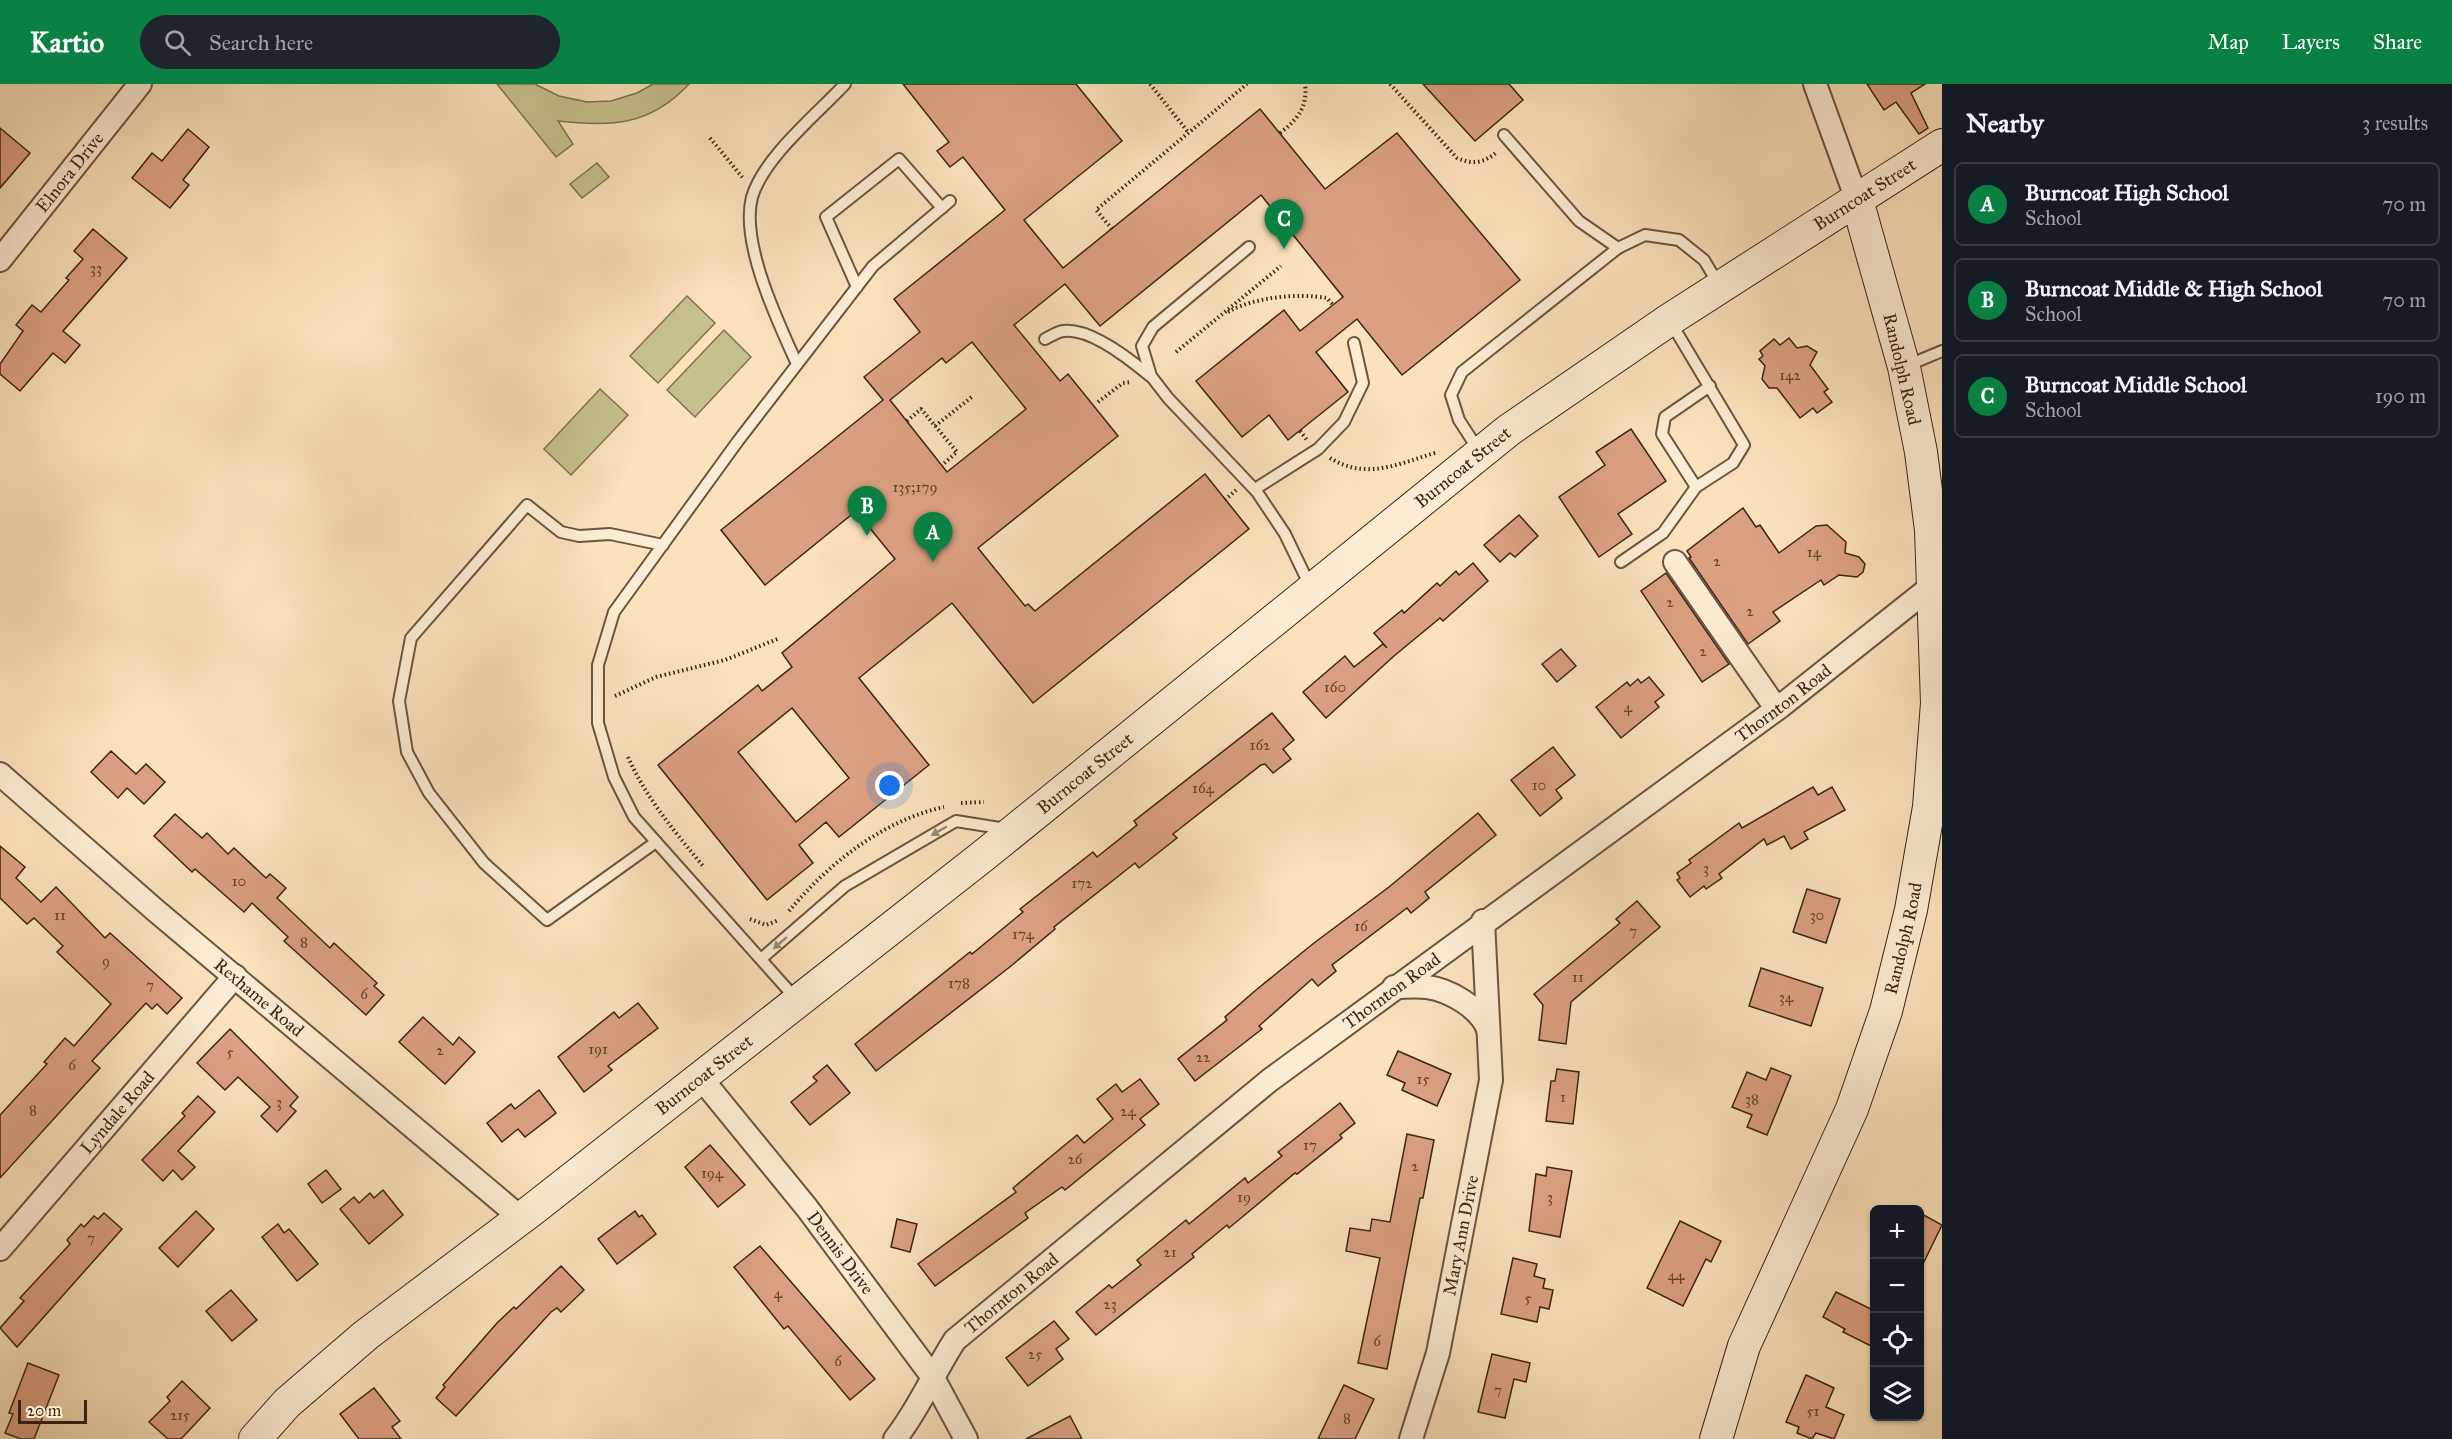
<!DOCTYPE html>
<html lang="en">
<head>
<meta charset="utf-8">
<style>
  :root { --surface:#171b24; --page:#20242c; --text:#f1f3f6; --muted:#9ea1a6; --line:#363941; --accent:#0b8043 }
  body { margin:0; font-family:"IM FELL Great Primer",serif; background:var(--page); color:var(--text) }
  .controls { position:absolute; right:18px; bottom:18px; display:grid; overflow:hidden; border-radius:9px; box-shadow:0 2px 4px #0004 }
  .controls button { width:54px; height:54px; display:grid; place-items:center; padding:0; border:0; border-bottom:2px solid var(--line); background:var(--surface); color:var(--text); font:30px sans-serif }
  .scale { position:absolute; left:18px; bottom:15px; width:69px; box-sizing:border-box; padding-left:6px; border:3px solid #3c2415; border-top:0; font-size:16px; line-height:21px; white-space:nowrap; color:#3c2415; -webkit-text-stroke:4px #fcecd3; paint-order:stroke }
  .you { position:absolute; left:890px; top:702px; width:21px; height:21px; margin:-15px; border:4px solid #fff; border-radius:50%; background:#1a73e8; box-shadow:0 0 0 9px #1a73e833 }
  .badge { display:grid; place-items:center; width:39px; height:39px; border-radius:50%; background:var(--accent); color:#fff; font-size:20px; font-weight:700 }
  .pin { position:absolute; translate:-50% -50px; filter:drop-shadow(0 2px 3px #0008) }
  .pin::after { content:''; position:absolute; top:32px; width:21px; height:18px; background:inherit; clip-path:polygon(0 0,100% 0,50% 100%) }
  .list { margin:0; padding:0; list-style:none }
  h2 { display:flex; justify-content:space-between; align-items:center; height:78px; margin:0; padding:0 24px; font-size:26px }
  h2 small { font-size:20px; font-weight:400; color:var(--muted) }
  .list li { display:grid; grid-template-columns:39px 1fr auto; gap:18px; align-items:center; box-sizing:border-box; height:84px; margin:0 12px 12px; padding:0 12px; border:2px solid var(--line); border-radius:9px }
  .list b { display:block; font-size:22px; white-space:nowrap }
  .list p { margin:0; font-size:20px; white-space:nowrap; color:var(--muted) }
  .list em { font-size:20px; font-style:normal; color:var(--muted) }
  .icon { flex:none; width:33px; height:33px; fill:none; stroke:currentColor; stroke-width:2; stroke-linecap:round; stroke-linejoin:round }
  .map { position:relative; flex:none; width:1942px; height:1355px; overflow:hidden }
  header { display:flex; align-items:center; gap:36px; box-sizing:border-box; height:84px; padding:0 30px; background:var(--accent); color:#fff }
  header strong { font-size:28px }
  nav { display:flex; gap:33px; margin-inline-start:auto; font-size:21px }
  .search { width:420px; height:54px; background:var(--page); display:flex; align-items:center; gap:15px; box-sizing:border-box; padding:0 21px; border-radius:33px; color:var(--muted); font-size:22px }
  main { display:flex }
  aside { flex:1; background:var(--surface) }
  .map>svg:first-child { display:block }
  .green { fill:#c6c18c; stroke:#817250; stroke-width:1.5 }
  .building { fill:#dba081; stroke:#3c2415; stroke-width:1.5; fill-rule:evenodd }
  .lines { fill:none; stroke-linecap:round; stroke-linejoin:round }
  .lane-casing { stroke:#6c543f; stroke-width:14 }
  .street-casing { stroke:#6c543f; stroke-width:26 }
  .secondary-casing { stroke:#3c2415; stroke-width:34 }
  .path { stroke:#3c2415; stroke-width:4; stroke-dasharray:1.5 3; stroke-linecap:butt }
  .lane { stroke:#fcecd3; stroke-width:10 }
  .street { stroke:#fcecd3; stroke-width:22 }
  .secondary { stroke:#fcecd3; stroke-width:32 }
  .oneway { fill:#9c8874 }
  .labels { text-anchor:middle; stroke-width:4.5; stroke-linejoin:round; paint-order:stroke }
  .number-label { font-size:15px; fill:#644330 }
  .street-label { font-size:18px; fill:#3c2415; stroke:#fcecd3 }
</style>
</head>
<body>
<header>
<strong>Kartio</strong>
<div class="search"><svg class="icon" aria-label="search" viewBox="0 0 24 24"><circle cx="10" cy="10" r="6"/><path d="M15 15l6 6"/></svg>Search here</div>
<nav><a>Map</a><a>Layers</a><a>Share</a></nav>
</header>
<main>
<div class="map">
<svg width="1942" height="1355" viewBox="0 0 1942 1355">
  <rect width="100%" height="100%" fill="#fbe2bc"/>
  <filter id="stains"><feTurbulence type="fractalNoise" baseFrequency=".00333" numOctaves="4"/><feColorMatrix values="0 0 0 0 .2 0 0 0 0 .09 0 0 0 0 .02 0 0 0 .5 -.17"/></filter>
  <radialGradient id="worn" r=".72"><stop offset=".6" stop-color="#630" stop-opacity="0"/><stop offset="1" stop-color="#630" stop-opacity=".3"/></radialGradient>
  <g class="green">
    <path d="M497,0H535L559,12L587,18L611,17L637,9L653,0H689C650,42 611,43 558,37L573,60L556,73Z"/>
    <path d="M597,79L609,93L582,114L570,100Z"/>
    <path d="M687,212L715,239L658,299L630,272Z"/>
    <path d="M724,246L751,273L695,333L667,306Z"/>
    <path d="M600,305L628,331L571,391L544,365Z"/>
  </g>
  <g class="building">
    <path d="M903,0H1076L1122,57L1024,136L1063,184L1260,25L1325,105L1397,49L1520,196L1402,291L1357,235L1316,268L1348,308L1288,356L1269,331L1242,353L1196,297L1284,226L1300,247L1343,213L1261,111L1100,242L1065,200L1014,241L1060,297L1068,290L1118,352L978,464L1025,522L1028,520L1035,527L1205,390L1249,445L1033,619L952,519L859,594L929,681L839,753L826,738L799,761L813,779L767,816L658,681L758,601L762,607L792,583L782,569L895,475L856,427L765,501L721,446L883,316L864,293L920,248L894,215L1005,126L963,73L950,83L937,67L949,58ZM972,258L1026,325L947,388L890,316L942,274L946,279ZM792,624L849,694L796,738L738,668Z"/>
    <path d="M1423,0H1509L1523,16L1475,57Z"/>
    <path d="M1867,0H1925L1911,9L1928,44L1919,50L1896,18L1884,26Z"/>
    <path d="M0,44L30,69L0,104Z"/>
    <path d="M188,45L209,63L183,96L189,101L170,124L132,94L152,69L162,77Z"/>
    <path d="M93,145L127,174L63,247L80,261L65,279L53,269L20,307L0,290V280L23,247L16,241L32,221L41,228L69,196L66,194L83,175L74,167Z"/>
    <path d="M1789,254L1797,264L1807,262L1817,268L1810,281L1828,305L1824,308L1832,318L1817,329L1813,324L1800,334L1777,304H1769L1762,295L1765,282L1759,275L1763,272L1760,267L1774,255L1780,261Z"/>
    <path d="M1631,345L1666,397L1618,430L1632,450L1599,473L1559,413L1605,381L1596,368Z"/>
    <path d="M1743,424L1756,443L1760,441L1779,469L1816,442L1827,441L1846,458L1845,469L1859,473L1865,480L1863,488L1857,493L1839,491L1824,501L1821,496L1773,528L1780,537L1748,560L1689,474L1691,473L1687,467Z"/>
    <path d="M1519,431L1538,452L1515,473L1510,469L1500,478L1484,461Z"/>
    <path d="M1473,479L1488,497L1443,537L1440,534L1394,572L1326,634L1303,608L1345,572L1354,583L1383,560L1387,564L1374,549L1402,526L1404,529L1437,499L1440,502L1456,487L1459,491Z"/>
    <path d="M1666,489L1729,580L1702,598L1641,507Z"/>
    <path d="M1561,565L1576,582L1557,598L1542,580Z"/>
    <path d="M1649,593L1664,611L1655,618L1659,623L1621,654L1596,623L1627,598L1630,602L1638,595L1641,599Z"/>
    <path d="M1272,629L1294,656L1283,665L1291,675L1273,689L1265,680L1261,681L1173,750L1177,754L1139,784L1135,779L1054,843L1055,845L1011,882L876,987L855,960L970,868L972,870L1023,828L1020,825L1093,768L1097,773L1137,741L1134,737Z"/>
    <path d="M1553,663L1575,691L1556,706L1562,714L1540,732L1511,696Z"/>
    <path d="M111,667L136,690L146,680L165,698L144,720L127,704L118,714L91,688Z"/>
    <path d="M1813,703L1818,711L1832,703L1845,726L1804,748L1808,755L1791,765L1784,752L1767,761L1764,755L1719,790L1722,794L1706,805L1704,802L1690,813L1677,796L1680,794L1677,789L1691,779L1689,776L1739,739L1742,744Z"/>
    <path d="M1478,729L1496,751L1425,808L1429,814L1411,829L1407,824L1332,881L1336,887L1318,902L1312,895L1259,942L1262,945L1195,997L1178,975L1227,936L1225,933L1256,906L1314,859L1389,803Z"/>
    <path d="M175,730L202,754L207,749L228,770L234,764L266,794L270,790L286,804L277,814L330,864L334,859L377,899L374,902L384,911L366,931L284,857L288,853L252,819L244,828L195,785L192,788L154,752Z"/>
    <path d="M0,762L25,783L16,794L41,818L56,803L105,854L110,849L182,914L167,930L157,920L152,925L146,919L92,977L100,984L0,1094V1031L47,980L44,978L65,954L74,962L111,920L57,868L63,862L34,834L27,840L0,814Z"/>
    <path d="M1807,805L1840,815L1826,859L1793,848Z"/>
    <path d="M1637,817L1660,843L1571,918L1566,960L1539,956L1543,921L1534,910L1620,839L1616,835Z"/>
    <path d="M1761,884L1823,904L1811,942L1749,922Z"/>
    <path d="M638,919L658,944L608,982L612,986L584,1008L558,973L614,928L619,934Z"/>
    <path d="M423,933L453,961L459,953L475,968L445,1000L399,958Z"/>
    <path d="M230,945L298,1013L290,1022L296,1027L277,1048L261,1032L270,1023L238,993L225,1006L197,979Z"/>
    <path d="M1398,967L1451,990L1437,1022L1402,1006L1405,999L1387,991Z"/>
    <path d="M827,981L850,1009L810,1041L791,1018L817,997L813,993Z"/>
    <path d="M1771,984L1791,992L1767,1051L1747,1043L1752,1031L1732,1023L1747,988L1766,996Z"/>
    <path d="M1557,985L1579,988L1573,1040L1546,1037L1551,997H1555Z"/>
    <path d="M1140,995L1159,1020L1140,1035L1145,1041L1065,1106L1062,1103L1025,1129L1028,1134L935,1202L918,1180L1016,1108L1013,1104L1077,1051L1084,1059L1113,1035L1097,1015L1116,1000L1122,1008Z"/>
    <path d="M539,1006L556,1029L525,1053L518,1045L502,1058L487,1039L511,1020L515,1025Z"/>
    <path d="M198,1012L215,1028L178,1067L195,1083L182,1096L173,1086L163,1097L142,1076L185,1032L182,1029Z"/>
    <path d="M1340,1019L1355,1039L1340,1051L1342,1054L1297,1090L1295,1089L1229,1144L1227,1141L1192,1170L1194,1173L1096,1251L1076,1228L1109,1201L1112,1204L1141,1181L1137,1176L1186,1136L1189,1140L1245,1094L1248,1099L1282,1072L1278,1068Z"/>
    <path d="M1407,1050L1434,1056L1423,1114H1420L1387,1285L1358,1279L1380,1174L1346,1167L1350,1144L1370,1147L1372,1135L1390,1138Z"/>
    <path d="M710,1061L745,1101L718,1123L685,1083Z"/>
    <path d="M1547,1083L1572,1087L1560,1153L1529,1147L1536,1090L1546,1092Z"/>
    <path d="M326,1086L341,1105L322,1119L308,1100Z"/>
    <path d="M383,1106L403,1131L369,1160L340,1125L354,1113L359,1119L370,1109L374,1114Z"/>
    <path d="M196,1127L214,1145L178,1183L159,1164Z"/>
    <path d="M635,1127L639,1133L642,1131L656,1150L617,1180L598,1155Z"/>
    <path d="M104,1129L122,1145L17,1263L0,1244L24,1217L20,1214L70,1160L67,1156L81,1140L84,1143L94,1132L98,1135Z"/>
    <path d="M1920,1129L1942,1141L1920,1186Z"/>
    <path d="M897,1135L917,1140L910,1168L891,1163Z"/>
    <path d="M1680,1137L1721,1157L1711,1178L1706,1175L1683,1222L1647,1204Z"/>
    <path d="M278,1140L284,1149L289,1145L318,1180L297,1197L262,1153Z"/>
    <path d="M760,1162L875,1295L850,1316L788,1242L784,1245L734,1183Z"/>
    <path d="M1513,1174L1537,1180L1534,1192L1545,1195L1543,1204L1553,1206L1549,1225L1540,1223L1537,1238L1501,1230Z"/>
    <path d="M561,1182L584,1206L561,1228L557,1224L551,1228L456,1332L436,1314L445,1303L443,1301L497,1239L514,1223L516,1225Z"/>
    <path d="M231,1206L257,1236L232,1257L206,1227Z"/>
    <path d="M1836,1208L1875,1227V1264L1843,1248L1845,1245L1823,1233Z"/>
    <path d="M1054,1237L1069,1255L1056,1265L1063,1275L1028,1302L1006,1274Z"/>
    <path d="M1492,1270L1530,1279L1526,1298L1514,1295L1505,1334L1478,1328Z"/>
    <path d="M28,1279L59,1291L34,1355H21L5,1349L13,1330L9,1329Z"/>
    <path d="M1806,1291L1834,1304L1826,1323L1844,1331L1834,1355L1816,1349L1812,1355L1797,1349L1799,1343L1786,1338Z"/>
    <path d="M182,1297L210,1324L181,1355H168L149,1338L170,1317L167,1313Z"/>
    <path d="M1344,1301L1374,1315L1355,1355H1318Z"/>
    <path d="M374,1304L400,1337L392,1343L401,1355H359L340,1330Z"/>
    <path d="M1070,1332L1082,1355H1026Z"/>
  </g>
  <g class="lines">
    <defs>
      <g id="lane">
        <path d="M1504,51L1579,137L1618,164"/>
        <path d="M1249,163L1153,243L1142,262L1151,292L1168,314L1257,408L1285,450L1311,504"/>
        <path d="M857,203L826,133L899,75L942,124"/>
        <path d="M1045,255C1051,252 1057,248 1063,247C1090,243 1131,276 1150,292"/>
        <path d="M797,280C778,238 740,159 752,113C764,73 817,30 845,0"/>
        <path d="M1906,282L1942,267"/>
        <path d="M1479,367L1459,336L1451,311L1462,288L1618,164L1645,151L1679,156L1704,176L1719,201"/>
        <path d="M1696,403L1662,350L1665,333L1710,302"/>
        <path d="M1255,405L1318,365L1344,338L1363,299L1354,259"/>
        <path d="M1621,478L1663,449L1696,403L1733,379L1744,361L1670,237"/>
        <path d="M656,758L547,836L484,779L429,709L407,668L399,617L411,554L527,421L561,448L579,452L610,450L663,461"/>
        <path d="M761,875L845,802L956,737L1006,745"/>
        <path d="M797,916L634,733L614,693L598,639V581L614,528L738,357L873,182L950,117"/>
      </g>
      <g id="street">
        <path d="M1815,0L1857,116"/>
        <path id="s1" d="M0,176L140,0"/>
        <path d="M1675,478L1776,624"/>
        <path id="s2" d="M0,690L155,826L521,1134"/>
        <path d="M1394,903C1405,903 1416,902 1427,903C1450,906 1480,924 1488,945"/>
        <path id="s3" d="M700,993L807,1124L932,1292L966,1355"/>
        <path id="s4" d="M0,1165L235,892"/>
        <path id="s5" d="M895,1355C919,1325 934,1288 955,1256L1270,996L1781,622L1932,502"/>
        <path id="s6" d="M1411,1355L1438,1269L1491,996L1483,837"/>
      </g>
      <g id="secondary">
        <path id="s7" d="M255,1355L287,1319L366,1251L532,1126L983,772L1509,346L1669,236L1942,61"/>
        <path id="s8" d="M1716,1355L1744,1262L1852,1025L1886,927L1911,826L1929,723L1937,619L1931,446L1921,368L1904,283L1857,116"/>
      </g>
    </defs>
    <use href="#lane" class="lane-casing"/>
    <use href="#street" class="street-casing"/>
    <use href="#secondary" class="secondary-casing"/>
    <g class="path">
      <path d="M1150,0L1188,48"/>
      <path d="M1390,0L1457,74C1473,81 1484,79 1497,68"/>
      <path d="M1280,49C1297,36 1308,23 1305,0"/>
      <path d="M710,54L743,94"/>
      <path d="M1112,145L1096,126L1247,0"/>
      <path d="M1228,228C1254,213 1298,209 1327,214L1333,221"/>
      <path d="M1176,268L1281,182"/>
      <path d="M1098,318L1123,299L1131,298"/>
      <path d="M907,337L921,325L957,368L942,381"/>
      <path d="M935,342L973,312"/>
      <path d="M1300,347L1307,356"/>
      <path d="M1330,374C1367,397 1400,379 1438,368"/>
      <path d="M1225,416L1236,406"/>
      <path d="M615,612L656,593L725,576L780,554"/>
      <path d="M628,673C646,714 675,748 703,782"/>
      <path d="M961,719L984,718"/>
      <path d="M789,827C828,780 883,736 944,723"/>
      <path d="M750,835L766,841L779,836"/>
    </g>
    <use href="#lane" class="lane"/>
    <use href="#street" class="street"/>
    <use href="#secondary" class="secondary"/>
  </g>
  <defs><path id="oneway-solid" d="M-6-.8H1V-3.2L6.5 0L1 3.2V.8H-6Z" transform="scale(1.5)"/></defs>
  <g class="oneway">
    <use href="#oneway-solid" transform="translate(939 747) rotate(150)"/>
    <use href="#oneway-solid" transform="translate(780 859) rotate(139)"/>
  </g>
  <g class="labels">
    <g class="number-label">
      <text x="96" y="189">33</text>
      <text x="1790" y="296">142</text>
      <text x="915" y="408">135;179</text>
      <text x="1814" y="473">14</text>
      <text x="1717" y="482">2</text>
      <text x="1670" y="523">2</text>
      <text x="1750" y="532">2</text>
      <text x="1703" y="572">2</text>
      <text x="1335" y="608">160</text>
      <text x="1628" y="628">4</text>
      <text x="1260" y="666">162</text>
      <text x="1539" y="706">10</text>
      <text x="1203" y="709">164</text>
      <text x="1706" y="789">3</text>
      <text x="239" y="802">10</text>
      <text x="1082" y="804">172</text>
      <text x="60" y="836">11</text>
      <text x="1817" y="836">30</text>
      <text x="1361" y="847">16</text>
      <text x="1633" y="852">7</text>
      <text x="1023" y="855">174</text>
      <text x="304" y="863">8</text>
      <text x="106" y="882">9</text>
      <text x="1578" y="898">11</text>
      <text x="959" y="904">178</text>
      <text x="150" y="906">7</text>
      <text x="364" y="915">6</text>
      <text x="1786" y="918">34</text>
      <text x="598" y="970">191</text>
      <text x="440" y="971">2</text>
      <text x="230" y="973">5</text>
      <text x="1203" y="978">22</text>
      <text x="72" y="986">6</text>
      <text x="1423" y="1000">15</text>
      <text x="1563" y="1018">1</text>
      <text x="1752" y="1020">38</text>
      <text x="279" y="1023">3</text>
      <text x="33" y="1031">8</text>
      <text x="1128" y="1032">24</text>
      <text x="1310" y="1066">17</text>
      <text x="1075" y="1080">26</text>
      <text x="1415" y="1087">2</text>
      <text x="712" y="1094">194</text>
      <text x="1244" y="1118">19</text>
      <text x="1550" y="1118">3</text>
      <text x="91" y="1159">7</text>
      <text x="1170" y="1173">21</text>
      <text x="1676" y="1196">44</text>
      <text x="778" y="1214">4</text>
      <text x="1528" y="1219">5</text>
      <text x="1110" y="1225">23</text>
      <text x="1377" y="1262">6</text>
      <text x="1035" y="1275">25</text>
      <text x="838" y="1282">6</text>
      <text x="1498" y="1311">7</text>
      <text x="1813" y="1332">51</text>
      <text x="180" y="1336">215</text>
      <text x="1347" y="1339">8</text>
    </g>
    <g class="street-label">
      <text dy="6" stroke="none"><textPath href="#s1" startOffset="112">Elnora Drive</textPath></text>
      <text dy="6" stroke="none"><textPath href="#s7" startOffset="2037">Burncoat Street</textPath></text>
      <text transform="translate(1902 285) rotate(77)" y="6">Randolph Road</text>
      <text dy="6" stroke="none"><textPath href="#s7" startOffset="1551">Burncoat Street</textPath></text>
      <text dy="6" stroke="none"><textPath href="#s5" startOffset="1161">Thornton Road</textPath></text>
      <text dy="6" stroke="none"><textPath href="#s7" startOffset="1065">Burncoat Street</textPath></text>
      <text dy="6" stroke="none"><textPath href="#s8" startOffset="536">Randolph Road</textPath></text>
      <text dy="6" stroke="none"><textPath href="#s5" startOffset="675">Thornton Road</textPath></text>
      <text dy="6" stroke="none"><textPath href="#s2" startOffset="342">Rexhame Road</textPath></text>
      <text dy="6" stroke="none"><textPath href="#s7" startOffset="579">Burncoat Street</textPath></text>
      <text dy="6" stroke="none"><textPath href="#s4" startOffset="180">Lyndale Road</textPath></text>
      <text dy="6" stroke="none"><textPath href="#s6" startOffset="210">Mary Ann Drive</textPath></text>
      <text dy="6" stroke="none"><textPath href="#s3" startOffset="225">Dennis Drive</textPath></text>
      <text dy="6" stroke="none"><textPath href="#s5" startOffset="189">Thornton Road</textPath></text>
    </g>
  </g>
  <rect width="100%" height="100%" filter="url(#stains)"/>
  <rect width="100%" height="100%" fill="url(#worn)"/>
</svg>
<div class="controls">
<button>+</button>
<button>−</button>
<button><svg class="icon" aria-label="locate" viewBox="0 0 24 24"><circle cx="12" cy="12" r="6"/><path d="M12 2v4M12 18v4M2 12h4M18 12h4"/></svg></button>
<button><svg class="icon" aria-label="layers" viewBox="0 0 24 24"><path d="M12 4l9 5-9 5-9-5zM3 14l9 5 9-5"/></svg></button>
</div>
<div class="scale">20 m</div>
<div class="you"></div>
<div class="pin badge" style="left:933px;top:478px">A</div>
<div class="pin badge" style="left:867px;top:452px">B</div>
<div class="pin badge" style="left:1284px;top:165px">C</div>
</div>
<aside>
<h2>Nearby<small>3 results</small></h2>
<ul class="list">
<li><span class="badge">A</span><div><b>Burncoat High School</b><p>School</p></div><em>70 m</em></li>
<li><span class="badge">B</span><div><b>Burncoat Middle &amp; High School</b><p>School</p></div><em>70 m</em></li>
<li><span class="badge">C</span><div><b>Burncoat Middle School</b><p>School</p></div><em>190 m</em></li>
</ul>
</aside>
</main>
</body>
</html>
